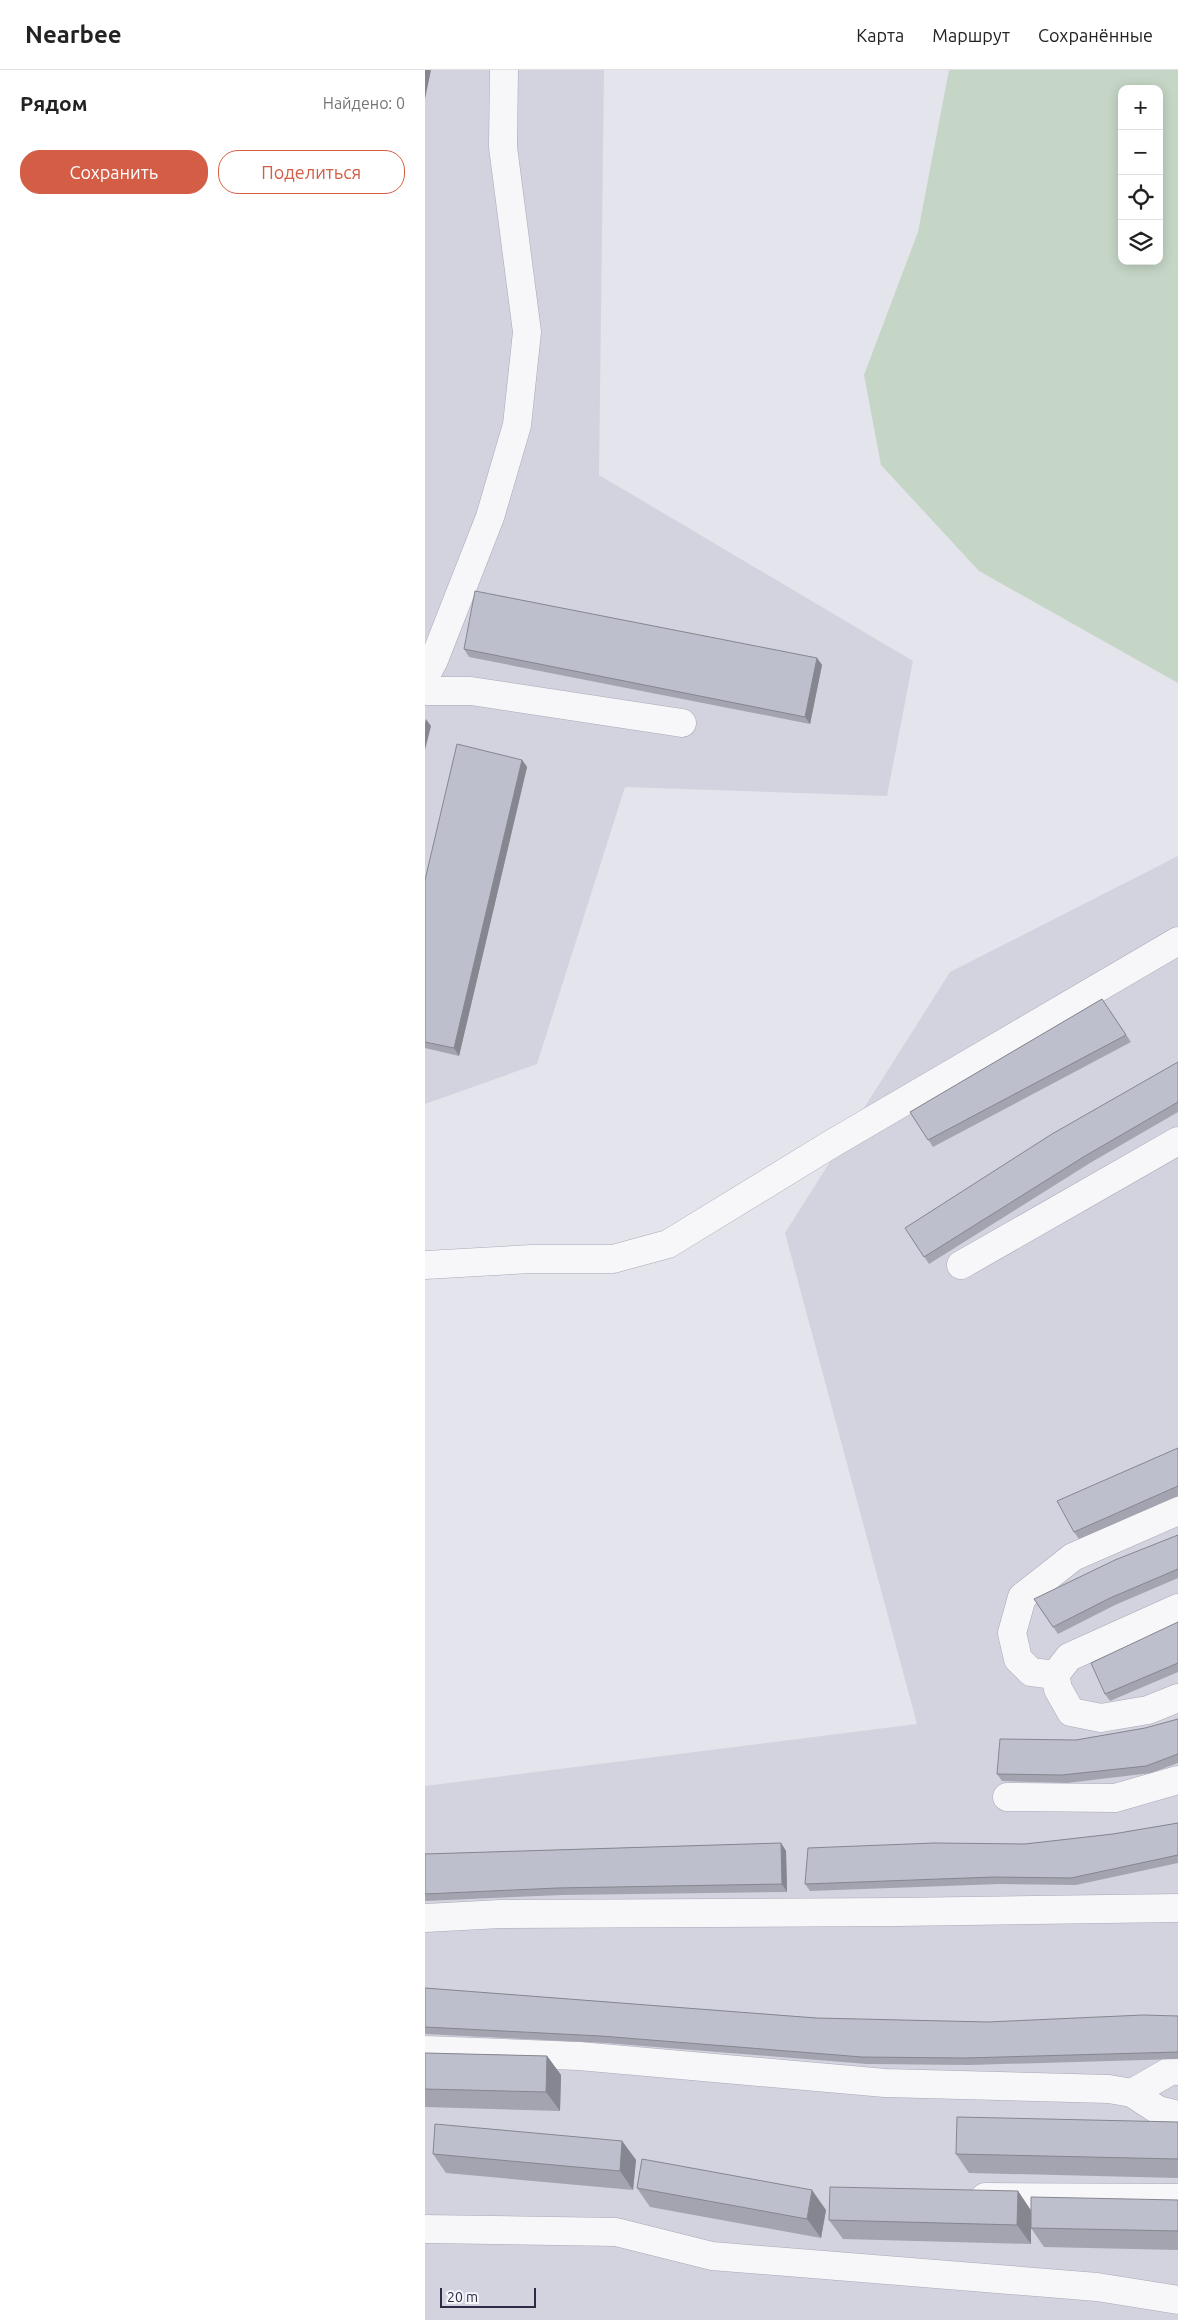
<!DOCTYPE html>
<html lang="ru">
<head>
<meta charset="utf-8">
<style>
  :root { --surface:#fff; --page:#f2f2f2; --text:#222; --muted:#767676; --line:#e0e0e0; --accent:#d45d46 }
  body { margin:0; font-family:Ubuntu,sans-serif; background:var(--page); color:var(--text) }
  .controls { position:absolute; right:15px; top:15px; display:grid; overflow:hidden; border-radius:10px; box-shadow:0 2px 12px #0003 }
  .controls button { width:45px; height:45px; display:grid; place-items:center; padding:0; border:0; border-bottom:1px solid var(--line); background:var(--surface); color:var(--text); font:25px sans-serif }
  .scale { position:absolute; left:15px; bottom:12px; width:96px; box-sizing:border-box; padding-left:5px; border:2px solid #2a2c45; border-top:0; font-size:14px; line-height:18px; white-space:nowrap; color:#2a2c45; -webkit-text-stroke:4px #f4f4f9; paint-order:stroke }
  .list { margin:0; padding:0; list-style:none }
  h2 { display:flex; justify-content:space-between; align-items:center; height:65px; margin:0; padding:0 20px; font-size:21px }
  h2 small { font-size:16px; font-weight:400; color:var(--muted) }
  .actions { display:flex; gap:10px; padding:15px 20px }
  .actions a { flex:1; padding:11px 0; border:1px solid var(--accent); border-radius:20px; text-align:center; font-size:18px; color:var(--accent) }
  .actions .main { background:var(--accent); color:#fff }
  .icon { flex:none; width:28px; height:28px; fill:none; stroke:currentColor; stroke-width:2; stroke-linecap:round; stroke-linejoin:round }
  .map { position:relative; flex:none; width:753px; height:2250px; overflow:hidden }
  header { display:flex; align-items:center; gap:30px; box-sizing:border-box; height:70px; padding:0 25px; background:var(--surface); border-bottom:1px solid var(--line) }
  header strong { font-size:24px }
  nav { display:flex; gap:28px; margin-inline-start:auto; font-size:18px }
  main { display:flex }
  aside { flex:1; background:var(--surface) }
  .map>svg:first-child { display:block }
  .built { fill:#d2d3de }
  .green { fill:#c5d6c6; fill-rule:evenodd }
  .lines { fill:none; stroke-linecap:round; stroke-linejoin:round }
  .minor-casing { stroke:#a8a9b7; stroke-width:29 }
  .minor { stroke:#f7f7fa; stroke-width:28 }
  .wall { fill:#a3a4af }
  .shaded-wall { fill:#85868f }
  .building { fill:#bebfcc; stroke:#85868f }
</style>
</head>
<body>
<header>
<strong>Nearbee</strong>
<nav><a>Карта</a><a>Маршрут</a><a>Сохранённые</a></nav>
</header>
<main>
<aside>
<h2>Рядом<small>Найдено: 0</small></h2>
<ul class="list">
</ul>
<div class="actions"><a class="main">Сохранить</a><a>Поделиться</a></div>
</aside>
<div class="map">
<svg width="753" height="2250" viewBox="0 0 753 2250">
  <rect width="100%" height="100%" fill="#e4e4ec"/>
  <g class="built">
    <path d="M0,0H179L174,405L488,591L462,726L200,717L112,994L0,1034Z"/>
    <path d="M753,786V2250H0V1716L492,1654L360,1163L525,902Z"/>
  </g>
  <path class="green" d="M524,0H753V613L554,501L456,395L439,305L493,162ZM697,19H734V191H697Z"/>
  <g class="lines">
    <defs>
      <g id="minor">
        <path d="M0,607L9,590L65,447L92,355L102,262L78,77L79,0"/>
        <path d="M0,621H46L257,653"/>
        <path d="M0,1195L107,1189H188L243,1174L408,1073L753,871"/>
        <path d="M536,1195L753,1071"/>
        <path d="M753,1441L648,1487L597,1527L587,1563L593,1589L606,1602L630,1605L644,1587L753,1538"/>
        <path d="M630,1605L633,1619L646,1642L676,1648L723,1640L753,1628"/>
        <path d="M582,1727L690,1728L753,1710"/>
        <path d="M0,1848L75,1844L472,1842L753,1838"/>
        <path d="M0,1980L154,1986L460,2013L684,2019L707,2023L747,2000L753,2001"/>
        <path d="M707,2023L733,2040L753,2045"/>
        <path d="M560,2127L753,2128"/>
        <path d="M0,2159L191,2162L287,2186L672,2217L753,2230"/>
      </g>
    </defs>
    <use href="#minor" class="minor-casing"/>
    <use href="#minor" class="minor"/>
  </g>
  <g class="wall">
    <path d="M39,579L392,588L397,595L385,654L44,587Z"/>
    <path d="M97,690L102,697L34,986L0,978V810Z"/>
    <path d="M677,929L706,972L508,1077L485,1042Z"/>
    <path d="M753,992V1042L665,1093L504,1194L480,1158Z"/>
    <path d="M753,1378V1426L654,1469L649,1462Z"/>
    <path d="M753,1465V1508L690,1535L633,1564L609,1529Z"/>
    <path d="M753,1552V1602L685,1631L680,1624Z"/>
    <path d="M753,1649V1693L726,1703L642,1713L577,1711L572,1704L651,1670L720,1658Z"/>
    <path d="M753,1753V1793L651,1815L574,1814L385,1821L380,1814L600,1774L688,1764Z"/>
    <path d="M356,1773L361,1781L362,1822L137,1825L0,1831V1784Z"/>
    <path d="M0,1918L391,1948L563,1952L753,1946V1989L545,1995L442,1994L181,1973L0,1964Z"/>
    <path d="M0,1983L122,1986L136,2005L135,2041L0,2037Z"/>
    <path d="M753,2052V2108L544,2103L531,2084Z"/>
    <path d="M197,2071L211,2090L208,2120L21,2103L8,2084Z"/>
    <path d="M212,2118L401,2140L396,2168L225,2137Z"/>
    <path d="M593,2121L606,2140L753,2130V2180L619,2177L606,2158V2174L418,2169L404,2150Z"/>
  </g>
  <g class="shaded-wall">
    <path d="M0,0H6L0,29Z"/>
    <path d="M392,588L397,595L385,654L380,647Z"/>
    <path d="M1,649L6,656L0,680V653Z"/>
    <path d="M97,690L102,697L34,986L29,978Z"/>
    <path d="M356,1773L361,1781L362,1822L357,1814Z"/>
    <path d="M122,1986L136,2005L135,2041L121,2022Z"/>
    <path d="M197,2071L211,2090L208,2120L195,2101Z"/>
    <path d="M387,2120L401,2140L396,2168L382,2149Z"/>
    <path d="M593,2121L606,2141V2174L592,2155Z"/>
  </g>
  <g class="building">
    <path d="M50,521L392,588L380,647L39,579Z"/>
    <path d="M32,674L97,690L29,978L0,972V810Z"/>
    <path d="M677,929L701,965L503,1070L485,1042Z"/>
    <path d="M753,992V1032L660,1086L499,1187L480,1158L627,1064Z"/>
    <path d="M753,1378V1416L649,1462L632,1431Z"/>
    <path d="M753,1465V1499L685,1528L628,1557L609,1529L690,1490Z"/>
    <path d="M753,1552V1593L680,1624L666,1593Z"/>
    <path d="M753,1649V1684L721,1696L637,1705L572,1704L575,1669L651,1670L720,1658Z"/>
    <path d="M753,1753V1785L646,1808L569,1807L380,1814L383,1778L509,1773L600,1774L688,1764Z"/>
    <path d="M356,1773L357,1814L132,1818L0,1824V1784Z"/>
    <path d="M0,1918L391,1948L563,1952L718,1945L753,1946V1982L540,1988L437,1987L176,1966L0,1957Z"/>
    <path d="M0,1983L122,1986L121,2022L0,2019Z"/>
    <path d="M532,2047L753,2052V2089L531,2084Z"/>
    <path d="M10,2054L197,2071L195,2101L8,2084Z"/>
    <path d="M217,2089L387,2120L382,2149L212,2118Z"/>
    <path d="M405,2117L593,2121L592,2155L404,2150Z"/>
    <path d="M606,2127L753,2130V2161L606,2158Z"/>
  </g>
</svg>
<div class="controls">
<button>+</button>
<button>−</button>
<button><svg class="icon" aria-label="locate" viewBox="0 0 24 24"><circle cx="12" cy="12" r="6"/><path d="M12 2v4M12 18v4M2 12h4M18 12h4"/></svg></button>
<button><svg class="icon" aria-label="layers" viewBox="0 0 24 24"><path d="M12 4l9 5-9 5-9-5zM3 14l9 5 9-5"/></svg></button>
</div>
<div class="scale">20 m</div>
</div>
</main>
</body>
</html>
